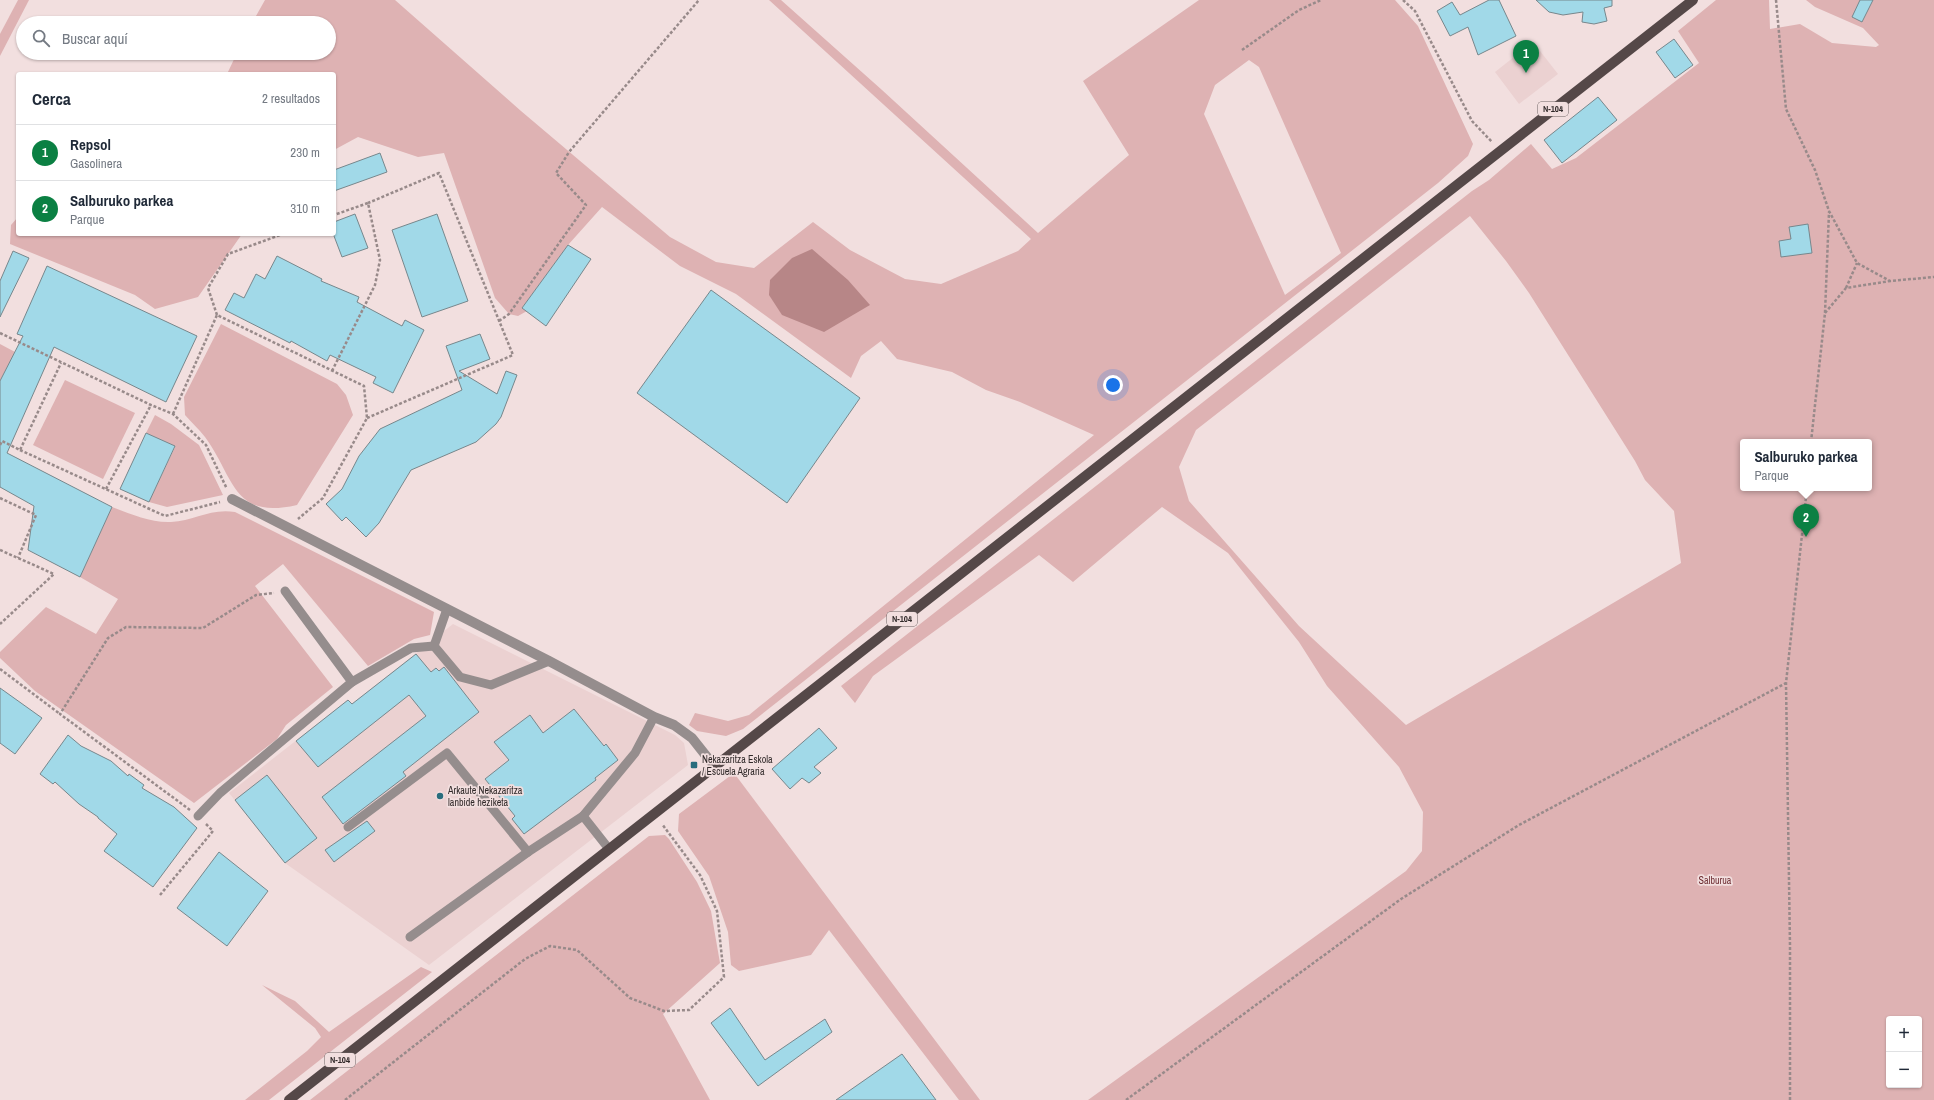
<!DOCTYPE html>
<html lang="es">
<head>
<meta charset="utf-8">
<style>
  :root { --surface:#fff; --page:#f2f2f3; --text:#1f2937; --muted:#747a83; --line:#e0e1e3; --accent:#0b8043 }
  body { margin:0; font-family:"Archivo Narrow",sans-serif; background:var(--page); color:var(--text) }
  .controls { position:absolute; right:12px; bottom:12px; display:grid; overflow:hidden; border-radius:4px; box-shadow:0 1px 3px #0004 }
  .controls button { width:36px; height:36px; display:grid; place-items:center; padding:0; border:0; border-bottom:1px solid var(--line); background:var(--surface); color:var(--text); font:20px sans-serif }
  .you { position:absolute; left:1113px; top:385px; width:14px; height:14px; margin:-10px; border:3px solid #fff; border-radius:50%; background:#1a73e8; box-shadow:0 0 0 6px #1a73e833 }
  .badge { display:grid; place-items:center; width:26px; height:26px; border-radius:50%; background:var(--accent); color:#fff; font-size:13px; font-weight:700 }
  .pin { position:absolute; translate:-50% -33px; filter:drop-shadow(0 1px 2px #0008) }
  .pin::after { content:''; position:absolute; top:21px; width:14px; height:12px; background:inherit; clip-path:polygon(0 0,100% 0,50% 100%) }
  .popup { position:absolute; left:1740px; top:439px; width:132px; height:52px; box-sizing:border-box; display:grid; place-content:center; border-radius:4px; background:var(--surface); filter:drop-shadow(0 1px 3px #0005); font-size:13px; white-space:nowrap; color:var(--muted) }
  .popup b { font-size:15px; color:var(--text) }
  .popup::after { content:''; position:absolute; left:50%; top:100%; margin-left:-8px; border:8px solid transparent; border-top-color:var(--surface) }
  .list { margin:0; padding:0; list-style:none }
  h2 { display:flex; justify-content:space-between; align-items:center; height:52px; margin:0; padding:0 16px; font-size:17px }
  h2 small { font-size:13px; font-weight:400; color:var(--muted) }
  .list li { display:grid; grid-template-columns:26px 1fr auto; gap:12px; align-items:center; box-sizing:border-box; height:56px; padding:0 16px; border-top:1px solid var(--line) }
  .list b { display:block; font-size:15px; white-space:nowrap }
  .list p { margin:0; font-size:13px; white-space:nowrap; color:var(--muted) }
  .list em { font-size:13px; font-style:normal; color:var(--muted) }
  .icon { flex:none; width:22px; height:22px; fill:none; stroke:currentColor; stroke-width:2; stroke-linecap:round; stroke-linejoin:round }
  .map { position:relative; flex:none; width:1934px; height:1100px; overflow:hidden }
  .search { position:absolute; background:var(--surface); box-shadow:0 1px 3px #0004; left:16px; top:16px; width:320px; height:44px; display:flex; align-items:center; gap:10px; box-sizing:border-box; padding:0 14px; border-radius:22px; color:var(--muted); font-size:15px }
  .panel { position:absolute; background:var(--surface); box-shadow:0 1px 3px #0004; left:16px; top:72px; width:320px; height:164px; border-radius:4px }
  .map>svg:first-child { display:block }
  .built { fill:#ebd1d1 }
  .green { fill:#deb2b3; fill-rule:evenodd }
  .water { fill:#b78687 }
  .building { fill:#a1d9e8; stroke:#77878c }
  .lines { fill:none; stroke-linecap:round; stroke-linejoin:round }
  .path { stroke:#988a8a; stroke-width:2.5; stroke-dasharray:3 2; stroke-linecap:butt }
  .lane { stroke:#958d8d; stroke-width:9 }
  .street { stroke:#958d8d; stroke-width:10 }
  .primary { stroke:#554848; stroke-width:10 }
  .poi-dot { fill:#286d7d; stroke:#f2dfdf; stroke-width:1.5 }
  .labels { text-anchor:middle; stroke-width:3.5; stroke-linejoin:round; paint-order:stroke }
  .shield { fill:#f2dfdf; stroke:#6a6060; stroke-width:1 }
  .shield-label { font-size:9px; font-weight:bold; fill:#302929 }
  .poi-label { font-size:10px; fill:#302929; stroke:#f2dfdf; text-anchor:start }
  .park-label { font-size:10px; fill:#703035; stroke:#f2dfdf }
</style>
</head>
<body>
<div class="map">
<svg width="1934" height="1100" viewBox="0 0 1934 1100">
  <rect width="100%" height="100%" fill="#f2dfdf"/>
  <g class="built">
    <path d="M1533,42L1558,74L1519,104L1495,72Z"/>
    <path d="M453,624L675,735L684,743L688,765L429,965L285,863L229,793L348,700L352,704Z"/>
  </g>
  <g class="green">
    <path d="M18,0H29L0,56V34Z"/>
    <path d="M265,0H395L521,111L670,237L716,262L754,268L813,222L850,250L905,279L941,284L1018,251L1031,239L769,0H781L882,90L1038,233L1129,155L1083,81L1199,0H1395L1418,26L1473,144L1468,156L1438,183L743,729L726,736L697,731L689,725L695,713L728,721L749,715L1094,435L1020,402L986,390L952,372L897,359L881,341L861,356L851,378L736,294L680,266L602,207L568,245L522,308L527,311L518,316L509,314L495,298L444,153L418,157L358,137L334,150V74H227L237,53H329V23H252ZM1249,60L1259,67L1341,253L1285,295L1204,114L1215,85Z"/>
    <path d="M1716,0H1769L1770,29L1800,24L1832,43L1876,47L1879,45L1863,28L1815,7L1806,0H1934V1100H1088L1406,871L1422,851L1423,812L1399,767L1327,686L1299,642L1228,553L1162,507L1073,582L1039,555L873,676L855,703L841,686L1472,191L1489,180L1531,144L1552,169L1576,158L1699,63L1678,31ZM1470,216L1506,261L1529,293L1635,461L1645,480L1674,511L1681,563L1406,725L1299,626L1189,501L1179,467L1196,430ZM1743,442H1869V488H1743ZM1889,1019H1919V1085H1889Z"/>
    <path d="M18,217V234H242L198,297L155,309L135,295L10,244L11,225Z"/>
    <path d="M221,324L337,384L346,395L353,415L297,505C232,520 235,478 205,437C199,429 191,422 185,415L184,397Z"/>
    <path d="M0,344L15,352L0,381Z"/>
    <path d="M65,380L135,413L103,479L33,445Z"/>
    <path d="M155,415L171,424L199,445L223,495L167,507L149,502L175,447L146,433Z"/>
    <path d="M112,507C131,514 151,523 171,522C194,521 210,508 235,512L434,612L430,635L414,639L368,666L283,564L255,586L333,687L286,725L277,739L194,803L35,691L0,658V652L46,607L96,634L118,599L80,577Z"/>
    <path d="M734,773L980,1100H959L829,930L811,955L739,971L731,965L728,932L709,876L678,831L679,814Z"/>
    <path d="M665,835L669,839L697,882L711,911L720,963L663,1014L710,1100H310L649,836Z"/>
    <path d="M421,967L432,972L269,1100H245L307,1051L321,1037L315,1028L262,985L295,1001L329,1032Z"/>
  </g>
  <path class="water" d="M812,249L848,280L870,305L824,332L782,315L769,295L770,280L792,258Z"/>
  <g class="building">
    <path d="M1489,0H1499L1516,36L1478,55L1468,27L1450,36L1437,11L1452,2L1460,15Z"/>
    <path d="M1536,0H1612V6L1604,8L1607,21L1594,24L1582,22L1583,12L1563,15L1549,12Z"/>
    <path d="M1860,0H1873L1862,22L1852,17Z"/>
    <path d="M1674,39L1693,65L1675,78L1656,52Z"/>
    <path d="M1598,97L1617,120L1562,163L1544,140Z"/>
    <path d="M380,153L387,172L334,191V170Z"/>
    <path d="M355,214L368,248L342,257L334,236V222Z"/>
    <path d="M437,214L468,301L422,317L392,230Z"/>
    <path d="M1808,224L1812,253L1781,257L1779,241L1791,239L1789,227Z"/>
    <path d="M568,245L591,259L546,326L522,308Z"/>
    <path d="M13,251L29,258L0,317V281Z"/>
    <path d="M277,256L322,279L321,281L359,297L357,302L402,326L405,320L424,330L393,393L373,383L376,377L330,355L327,361L291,341L290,343L225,310L234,293L244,298L256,274L265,279Z"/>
    <path d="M47,266L197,336L166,402L54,347L7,453L112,507L80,577L28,550L34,506L0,487V381L23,336L17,334Z"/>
    <path d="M711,290L860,398L787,503L637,393Z"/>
    <path d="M480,334L490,359L459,371L497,394L506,371L517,375L501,417L496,424L476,442L411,470L379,523L366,537L346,517L342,521L326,504L342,489L359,456L380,429L462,390L446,346Z"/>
    <path d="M146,433L175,446L149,502L120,489Z"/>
    <path d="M416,654L431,672L436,668L439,671L444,667L479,712L403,772L406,776L343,824L322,797L426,716L409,695L318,767L296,741L348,700L352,704Z"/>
    <path d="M0,688L42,718L15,754L0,743Z"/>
    <path d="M574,709L604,746L606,744L618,760L595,778L596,780L524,834L512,819L515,816L485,779L509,760L494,742L530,715L543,733Z"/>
    <path d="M819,728L837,748L814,767L821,773L809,783L802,778L790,789L772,769Z"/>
    <path d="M68,735L81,746L111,761L128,776L129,774L144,785L142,788L174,807L197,828L153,887L104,851L117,834L98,818V817L79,804L55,782L53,784L40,774Z"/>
    <path d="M267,775L317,838L285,863L235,800Z"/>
    <path d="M367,821L375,831L334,862L325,850Z"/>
    <path d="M219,852L268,891L227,946L177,908Z"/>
    <path d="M730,1008L765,1060L825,1019L832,1032L758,1086L711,1023Z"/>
    <path d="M902,1054L936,1100H836Z"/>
  </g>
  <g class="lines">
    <g class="path">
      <path d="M1403,0L1415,11L1472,121L1492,142"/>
      <path d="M1776,0L1786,109L1815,170L1829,211L1857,263L1890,281L1934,277"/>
      <path d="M1242,50L1299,10L1321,0"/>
      <path d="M1846,288L1857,263"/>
      <path d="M1825,313L1846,288L1890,281"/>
      <path d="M217,315L208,288L228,254L283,234"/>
      <path d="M499,321L509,314L586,205L556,173L569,152L699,0"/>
      <path d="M0,333L151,405L173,414L206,445L227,489"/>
      <path d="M332,371L375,285L380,260L368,203L334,215"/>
      <path d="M173,414L217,315L364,386L367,418L323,498L298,519"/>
      <path d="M367,418L513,355L439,173L368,203"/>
      <path d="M1811,442L1825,313L1829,212"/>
      <path d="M0,445L2,441L20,450L61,363"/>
      <path d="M20,450L165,516L220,502"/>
      <path d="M106,489L151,405"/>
      <path d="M0,498L36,515L18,558"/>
      <path d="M0,550L54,574L0,624"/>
      <path d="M0,669L60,714"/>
      <path d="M190,810L60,714L108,638L126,627L203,628L256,595L274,593"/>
      <path d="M160,895L213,831L206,824"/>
      <path d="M345,1100L525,959L550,946L577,950L630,998L664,1011L689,1010L724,977L717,911L700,875L662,824"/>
      <path d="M1126,1100L1401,899L1519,825L1786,683"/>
      <path d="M1790,1100V946L1786,683L1807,488"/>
    </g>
    <g class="lane">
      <path d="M285,591L352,682L411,648L434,646"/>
      <path d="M447,609L434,646L460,677L491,685L549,661"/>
      <path d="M198,816L220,793L352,682"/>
      <path d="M583,816L635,753L654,717"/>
      <path d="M348,827L447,753L528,852L583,816L609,849"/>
      <path d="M410,937L528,852"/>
    </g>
    <path class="street" d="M232,499L549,661L654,717L674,725L692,738L715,767"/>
    <path class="primary" d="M289,1100L1693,0"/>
  </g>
  <g class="poi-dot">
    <rect x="690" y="761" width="8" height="8" rx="2"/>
    <circle cx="440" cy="796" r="4"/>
  </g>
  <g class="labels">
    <g class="shield">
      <rect x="1538" y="102" width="30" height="14" rx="3"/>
      <rect x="887" y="612" width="30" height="14" rx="3"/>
      <rect x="325" y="1053" width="30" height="14" rx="3"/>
    </g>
    <g class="shield-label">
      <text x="1553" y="112">N-104</text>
      <text x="902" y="622">N-104</text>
      <text x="340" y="1063">N-104</text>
    </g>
    <g class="poi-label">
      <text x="702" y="763">Nekazaritza Eskola<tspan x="702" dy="12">/ Escuela Agraria</tspan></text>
      <text x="448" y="794">Arkaute Nekazaritza<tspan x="448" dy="12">lanbide heziketa</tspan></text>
    </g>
    <g class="park-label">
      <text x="1715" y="884">Salburua</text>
    </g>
  </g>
</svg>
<div class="controls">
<button>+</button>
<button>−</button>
</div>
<div class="you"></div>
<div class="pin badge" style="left:1526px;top:73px">1</div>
<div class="pin badge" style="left:1806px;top:537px">2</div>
<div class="popup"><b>Salburuko parkea</b>Parque</div>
<div class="search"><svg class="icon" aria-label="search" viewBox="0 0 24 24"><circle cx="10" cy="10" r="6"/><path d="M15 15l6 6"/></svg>Buscar aquí</div>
<section class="panel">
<h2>Cerca<small>2 resultados</small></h2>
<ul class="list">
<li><span class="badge">1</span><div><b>Repsol</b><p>Gasolinera</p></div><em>230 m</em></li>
<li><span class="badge">2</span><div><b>Salburuko parkea</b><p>Parque</p></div><em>310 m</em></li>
</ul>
</section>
</div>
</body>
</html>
